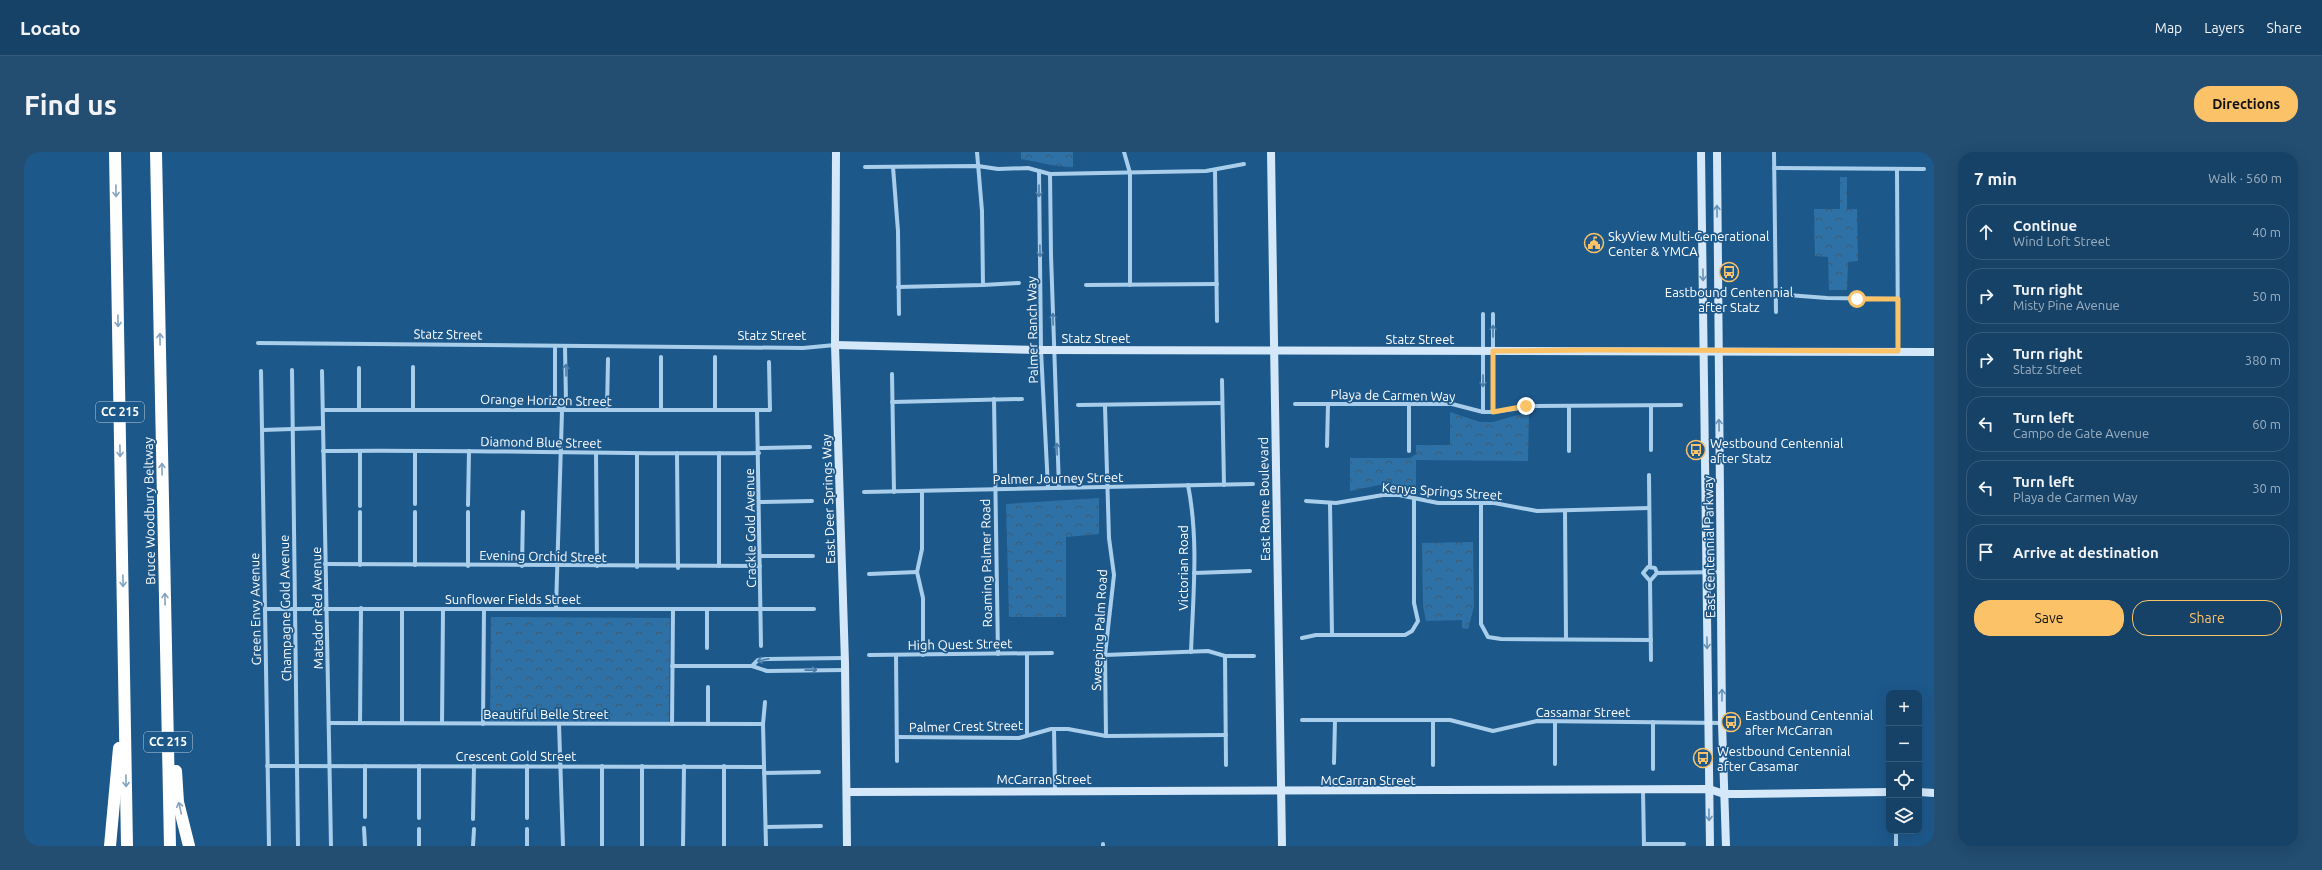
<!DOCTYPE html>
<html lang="en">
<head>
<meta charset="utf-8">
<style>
  :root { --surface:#164268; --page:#234d71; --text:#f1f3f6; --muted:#9eb0c0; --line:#355b7c; --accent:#fcc267 }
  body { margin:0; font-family:Ubuntu,sans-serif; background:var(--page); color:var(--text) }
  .controls { position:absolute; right:12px; bottom:12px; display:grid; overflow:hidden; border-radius:8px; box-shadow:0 4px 16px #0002 }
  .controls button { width:36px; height:36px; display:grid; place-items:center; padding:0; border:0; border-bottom:1px solid var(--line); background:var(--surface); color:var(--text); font:20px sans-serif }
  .stop { position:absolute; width:12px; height:12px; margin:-9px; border:3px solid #fcc267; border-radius:50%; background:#fff }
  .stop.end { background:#fcc267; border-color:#fff; box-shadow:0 1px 4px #0008 }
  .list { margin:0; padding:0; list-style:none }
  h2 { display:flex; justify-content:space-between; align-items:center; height:52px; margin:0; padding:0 16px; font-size:17px }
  h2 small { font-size:13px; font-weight:400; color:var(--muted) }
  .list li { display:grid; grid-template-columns:26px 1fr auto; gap:12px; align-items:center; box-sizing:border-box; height:56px; margin:0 8px 8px; padding:0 8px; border:1px solid var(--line); border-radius:16px }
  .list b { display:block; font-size:15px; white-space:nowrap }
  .list p { margin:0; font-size:13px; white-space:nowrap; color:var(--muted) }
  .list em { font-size:13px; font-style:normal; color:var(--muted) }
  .actions { display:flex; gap:8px; padding:12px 16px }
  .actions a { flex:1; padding:9px 0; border:1px solid var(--accent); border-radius:16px; text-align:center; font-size:14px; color:var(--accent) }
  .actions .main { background:var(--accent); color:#111 }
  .icon { flex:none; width:22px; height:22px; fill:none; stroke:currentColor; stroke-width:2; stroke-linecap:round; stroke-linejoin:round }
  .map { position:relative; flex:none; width:1910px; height:694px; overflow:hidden; border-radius:16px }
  header { display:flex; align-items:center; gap:24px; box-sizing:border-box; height:56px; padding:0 20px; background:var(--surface); border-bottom:1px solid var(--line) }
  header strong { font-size:19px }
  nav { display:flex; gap:22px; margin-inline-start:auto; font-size:14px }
  .intro { display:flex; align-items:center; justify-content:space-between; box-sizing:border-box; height:96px; padding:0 24px }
  h1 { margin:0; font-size:28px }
  .button { padding:10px 18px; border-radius:16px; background:var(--accent); color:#111; font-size:14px; font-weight:700 }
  main { display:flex; gap:24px; padding:0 24px }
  aside { flex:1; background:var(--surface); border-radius:16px; box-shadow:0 4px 16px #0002 }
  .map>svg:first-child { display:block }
  .park { fill:url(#park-crowns) }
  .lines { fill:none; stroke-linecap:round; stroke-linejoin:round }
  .street { stroke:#a9ceec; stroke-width:4 }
  .secondary { stroke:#d5e8f9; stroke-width:8 }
  .highway { stroke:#fff; stroke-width:12 }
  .oneway { stroke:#83a3bf }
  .oneway2 { stroke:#477ba8 }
  .oneway3 { stroke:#6792b7 }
  .route { stroke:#fcc267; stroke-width:5 }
  .labels { text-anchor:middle; stroke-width:3.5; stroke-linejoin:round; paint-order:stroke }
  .shield { fill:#1d588b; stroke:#bbcddc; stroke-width:1 }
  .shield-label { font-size:12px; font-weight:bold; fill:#fff }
  .poi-label { font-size:13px; fill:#fff; stroke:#1d588b; text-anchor:start }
  .street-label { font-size:13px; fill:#fff; stroke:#1d588b }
</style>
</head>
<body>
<header>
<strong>Locato</strong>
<nav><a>Map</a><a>Layers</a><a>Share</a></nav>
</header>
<div class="intro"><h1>Find us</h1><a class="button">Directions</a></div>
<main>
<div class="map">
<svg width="1910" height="694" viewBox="0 0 1910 694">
  <defs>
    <pattern id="park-crowns" width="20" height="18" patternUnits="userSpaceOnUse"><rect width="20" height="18" fill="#2d71a7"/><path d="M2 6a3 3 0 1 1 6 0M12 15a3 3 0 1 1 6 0" fill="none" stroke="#405b70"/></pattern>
  </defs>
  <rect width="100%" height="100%" fill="#1d588b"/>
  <g class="park">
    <path d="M997,0H1049V15C1031,15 1015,10 997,7Z"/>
    <path d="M1816,25H1823V57H1833L1834,109L1824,110L1823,138H1805L1804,105L1791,104L1790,57H1816Z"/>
    <path d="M1426,260L1456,270H1469L1505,260L1504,309L1392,308V338L1355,333L1326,339V306H1386L1392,302V293H1426Z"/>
    <path d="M1075,346V382L1042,385V465H985L982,352Z"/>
    <path d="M1449,390L1450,455L1444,477L1438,476V468L1402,469L1399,454L1398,391Z"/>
    <path d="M467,465L646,466L645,570L466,569Z"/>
  </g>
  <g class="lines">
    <g class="street">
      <path d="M953,0L958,59L959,133"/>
      <path d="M1100,0L1106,21V133"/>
      <path d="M1750,0L1752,160"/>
      <path d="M841,15L954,14L974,17L1004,16L1026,22L1182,19L1220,12"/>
      <path d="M869,15L874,79L875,162"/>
      <path d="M1750,16L1900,17"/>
      <path d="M1191,18L1193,169"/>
      <path d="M1873,18L1874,199"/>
      <path d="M1015,19L1017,198L1024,336"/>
      <path d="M1026,22L1027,103L1035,336"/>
      <path d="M1062,133L1193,132"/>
      <path d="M874,135L959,133L995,131"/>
      <path d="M1752,142L1803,146L1874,147"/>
      <path d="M234,191L779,196L811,193"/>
      <path d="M531,195V250L538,259"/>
      <path d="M637,205V258"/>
      <path d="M691,205V258"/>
      <path d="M389,215V257"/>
      <path d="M268,218L274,694"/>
      <path d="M237,219L245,694"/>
      <path d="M298,219L307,694"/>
      <path d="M868,222L870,340"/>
      <path d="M1198,228L1200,333"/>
      <path d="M970,247L974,502"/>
      <path d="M868,250L998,247"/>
      <path d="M1271,252H1428L1459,260H1469L1511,254L1657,253"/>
      <path d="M1054,253L1197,251"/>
      <path d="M1081,254L1085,386L1090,423L1081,503L1082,584"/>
      <path d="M1545,254V299"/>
      <path d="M335,257V216"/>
      <path d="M299,258H746L745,210"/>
      <path d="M583,258L584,207"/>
      <path d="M733,258L737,494"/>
      <path d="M1459,260V162"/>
      <path d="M1469,260V162"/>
      <path d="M238,278L299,276"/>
      <path d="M1303,294L1304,252"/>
      <path d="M734,296L786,295"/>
      <path d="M1627,298V254"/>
      <path d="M299,299C445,297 590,303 735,301"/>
      <path d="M391,299V352"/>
      <path d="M1385,299V252"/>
      <path d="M572,301L573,414"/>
      <path d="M653,301L654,416"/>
      <path d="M695,301V414"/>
      <path d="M1625,323L1626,414"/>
      <path d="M1164,333C1175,388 1169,444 1167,500"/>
      <path d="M898,339V397L893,420L899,446V503"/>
      <path d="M840,340L1229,332"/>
      <path d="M1282,349L1312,351L1359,343H1375L1414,351H1470L1513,359L1625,356"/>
      <path d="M735,350L788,349"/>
      <path d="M1306,351L1308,483"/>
      <path d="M1457,351V472L1464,485L1477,487L1627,488"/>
      <path d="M444,353L445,299"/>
      <path d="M336,354V299"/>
      <path d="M1541,359L1542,487"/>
      <path d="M336,360V413"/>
      <path d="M391,360V413"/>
      <path d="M736,404H789"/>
      <path d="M301,412L736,414"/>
      <path d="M444,414V360"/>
      <path d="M498,414L499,360"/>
      <path d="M613,415V302"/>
      <path d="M1624,415L1631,416L1633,421L1626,429L1619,421Z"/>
      <path d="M1170,421L1226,419"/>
      <path d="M1633,421L1697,420"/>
      <path d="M845,422L893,420"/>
      <path d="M1626,429L1627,508"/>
      <path d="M241,457H790"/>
      <path d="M532,457L538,259L542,250L541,195"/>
      <path d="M1278,486L1292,483H1381L1388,479L1394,469L1390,451V347"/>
      <path d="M683,496V457"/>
      <path d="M1003,502V583"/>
      <path d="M845,503L1028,501"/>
      <path d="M872,503L873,609"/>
      <path d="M1081,503L1184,499L1201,504H1230"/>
      <path d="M1201,504L1202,613"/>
      <path d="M648,514H728L743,519L821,518"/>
      <path d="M728,514L734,508L743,507L821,506"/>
      <path d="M741,550L739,572L742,694"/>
      <path d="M1278,568H1426L1469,579L1513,569L1698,571"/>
      <path d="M1409,568V613"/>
      <path d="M1629,570V617"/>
      <path d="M305,571L739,572"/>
      <path d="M336,571L337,456"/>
      <path d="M378,571V457"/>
      <path d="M418,571L419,458"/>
      <path d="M459,572L460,457"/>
      <path d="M535,572L539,694"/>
      <path d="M648,572L649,457"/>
      <path d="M684,572V535"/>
      <path d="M1030,577L1031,639"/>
      <path d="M873,585L995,586L1027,577H1044L1082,584L1202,583"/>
      <path d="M1310,611L1311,568"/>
      <path d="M1531,612V570"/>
      <path d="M243,614L740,615"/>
      <path d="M740,621L795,620"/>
      <path d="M1619,638L1620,694"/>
      <path d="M341,665V614"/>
      <path d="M395,666V614"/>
      <path d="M503,666V614"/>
      <path d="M449,667L450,614"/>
      <path d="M742,675L797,674"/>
      <path d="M340,676L341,694"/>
      <path d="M1872,679V694"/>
      <path d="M1079,692V694"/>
      <path d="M1620,692H1660"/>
      <path d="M395,694V677"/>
      <path d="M449,694L450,677"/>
      <path d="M503,694V677"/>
      <path d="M578,694V614"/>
      <path d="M618,694V614"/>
      <path d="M659,694L660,614"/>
      <path d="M700,694V614"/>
    </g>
    <g class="secondary">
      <path d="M812,0L811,193L821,511L823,694"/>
      <path d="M1247,0L1258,694"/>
      <path d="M1677,0L1686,694"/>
      <path d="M1693,0L1698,571L1702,694"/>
      <path d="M811,193L1017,198L1910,200"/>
      <path d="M823,640L1685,637L1700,642H1717L1865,640"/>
      <path d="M1895,640L1910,641"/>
    </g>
    <g class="highway">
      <path d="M91,0L103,694"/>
      <path d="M132,0L146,694"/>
      <path d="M152,619L154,650L165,694"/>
      <path d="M86,694L95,596"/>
    </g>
  </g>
  <defs><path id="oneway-shaft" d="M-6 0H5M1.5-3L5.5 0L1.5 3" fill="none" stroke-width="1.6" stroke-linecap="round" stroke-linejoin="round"/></defs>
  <g class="oneway">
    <use href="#oneway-shaft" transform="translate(92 39) rotate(89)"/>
    <use href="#oneway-shaft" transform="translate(94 169) rotate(89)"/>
    <use href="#oneway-shaft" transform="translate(136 187) rotate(-91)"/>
    <use href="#oneway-shaft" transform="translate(96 299) rotate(89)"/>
    <use href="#oneway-shaft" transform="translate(138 317) rotate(-91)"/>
    <use href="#oneway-shaft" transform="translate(99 429) rotate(89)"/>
    <use href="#oneway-shaft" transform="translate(141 447) rotate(-91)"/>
    <use href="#oneway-shaft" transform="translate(102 629) rotate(89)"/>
    <use href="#oneway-shaft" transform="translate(156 656) rotate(-103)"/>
  </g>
  <g class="oneway2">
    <use href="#oneway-shaft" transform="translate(1015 39) rotate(90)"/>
    <use href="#oneway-shaft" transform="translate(1016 99) rotate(89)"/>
    <use href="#oneway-shaft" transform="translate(1029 167) rotate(-92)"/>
    <use href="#oneway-shaft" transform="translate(1469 179) rotate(-90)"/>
    <use href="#oneway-shaft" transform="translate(542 218) rotate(-91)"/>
    <use href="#oneway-shaft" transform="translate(1459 229) rotate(90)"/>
    <use href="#oneway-shaft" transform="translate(1033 297) rotate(-92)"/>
    <use href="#oneway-shaft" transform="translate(739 508) rotate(168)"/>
    <use href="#oneway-shaft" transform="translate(787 518) rotate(-1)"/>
  </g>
  <g class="oneway3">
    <use href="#oneway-shaft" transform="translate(1693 59) rotate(-91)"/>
    <use href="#oneway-shaft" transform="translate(1679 123) rotate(89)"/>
    <use href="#oneway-shaft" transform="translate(1695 273) rotate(-91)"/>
    <use href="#oneway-shaft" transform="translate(1683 491) rotate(89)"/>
    <use href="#oneway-shaft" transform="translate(1698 543) rotate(-90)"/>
    <use href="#oneway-shaft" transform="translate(1685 663) rotate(89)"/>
  </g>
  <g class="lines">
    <path class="route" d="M1502,254L1469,260V199L1564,198L1874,199V147H1833"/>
  </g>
  <defs>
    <symbol id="civic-ring" viewBox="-11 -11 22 22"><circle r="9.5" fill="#1d588b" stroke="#fcc267" stroke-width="1.5"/><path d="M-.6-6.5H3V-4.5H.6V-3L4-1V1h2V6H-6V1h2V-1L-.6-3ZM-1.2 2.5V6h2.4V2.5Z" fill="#fcc267"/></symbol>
    <symbol id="bus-ring" viewBox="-11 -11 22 22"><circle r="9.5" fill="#1d588b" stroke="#fcc267" stroke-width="1.5"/><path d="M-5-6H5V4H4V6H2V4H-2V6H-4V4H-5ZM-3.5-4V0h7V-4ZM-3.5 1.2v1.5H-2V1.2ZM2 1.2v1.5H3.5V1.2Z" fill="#fcc267"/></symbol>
  </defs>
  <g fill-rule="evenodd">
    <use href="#civic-ring" x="1559" y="80" width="22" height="22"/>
    <use href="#bus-ring" x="1694" y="109" width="22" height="22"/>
    <use href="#bus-ring" x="1661" y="287" width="22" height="22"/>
    <use href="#bus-ring" x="1696" y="559" width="22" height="22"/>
    <use href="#bus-ring" x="1668" y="595" width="22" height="22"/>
  </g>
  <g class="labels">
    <g class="shield">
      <rect x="72" y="250" width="48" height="20" rx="3"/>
      <rect x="120" y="580" width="48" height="20" rx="3"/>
    </g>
    <g class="shield-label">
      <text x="96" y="264">CC 215</text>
      <text x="144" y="594">CC 215</text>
    </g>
    <g class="poi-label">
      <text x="1584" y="89">SkyView Multi-Generational<tspan x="1584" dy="15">Center &amp; YMCA</tspan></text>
      <text x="1705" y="145" text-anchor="middle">Eastbound Centennial<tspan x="1705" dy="15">after Statz</tspan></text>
      <text x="1686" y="296">Westbound Centennial<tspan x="1686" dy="15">after Statz</tspan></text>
      <text x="1721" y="568">Eastbound Centennial<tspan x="1721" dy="15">after McCarran</tspan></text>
      <text x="1693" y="604">Westbound Centennial<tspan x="1693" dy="15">after Casamar</tspan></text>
    </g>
    <g class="street-label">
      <text transform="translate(1008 178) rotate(-91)" y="5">Palmer Ranch Way</text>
      <text transform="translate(424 182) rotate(1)" y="5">Statz Street</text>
      <text x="748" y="188">Statz Street</text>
      <text x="1072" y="191">Statz Street</text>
      <text x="1396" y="192">Statz Street</text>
      <text transform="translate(1369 243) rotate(1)" y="5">Playa de Carmen Way</text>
      <text transform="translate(522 248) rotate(1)" y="5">Orange Horizon Street</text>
      <text transform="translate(517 290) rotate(1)" y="5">Diamond Blue Street</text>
      <text transform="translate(1034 326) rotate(-1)" y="5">Palmer Journey Street</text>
      <text transform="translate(1418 339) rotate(4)" y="5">Kenya Springs Street</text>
      <text transform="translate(804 347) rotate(-92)" y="5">East Deer Springs Way</text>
      <text transform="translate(1240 347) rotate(-91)" y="5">East Rome Boulevard</text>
      <text transform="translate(125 359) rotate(-91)" y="5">Bruce Woodbury Beltway</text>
      <text transform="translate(726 376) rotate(-91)" y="5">Crackle Gold Avenue</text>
      <text transform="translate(1685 395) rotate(-91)" y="5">East Centennial Parkway</text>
      <text transform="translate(519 404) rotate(1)" y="5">Evening Orchid Street</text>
      <text transform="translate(962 411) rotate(-91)" y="5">Roaming Palmer Road</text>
      <text transform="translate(1159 416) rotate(-90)" y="5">Victorian Road</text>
      <text x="489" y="452">Sunflower Fields Street</text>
      <text transform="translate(261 456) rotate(-91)" y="5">Champagne Gold Avenue</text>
      <text transform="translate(293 456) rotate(-91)" y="5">Matador Red Avenue</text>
      <text transform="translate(231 457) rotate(-91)" y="5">Green Envy Avenue</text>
      <text transform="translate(1075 478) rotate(-87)" y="5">Sweeping Palm Road</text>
      <text transform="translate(936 492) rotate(-1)" y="5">High Quest Street</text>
      <text x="1559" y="565">Cassamar Street</text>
      <text x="522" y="567">Beautiful Belle Street</text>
      <text transform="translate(942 574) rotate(-1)" y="5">Palmer Crest Street</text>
      <text x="492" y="609">Crescent Gold Street</text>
      <text x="1020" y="632">McCarran Street</text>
      <text x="1344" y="633">McCarran Street</text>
    </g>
  </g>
</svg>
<div class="controls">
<button>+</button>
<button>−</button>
<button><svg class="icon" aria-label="locate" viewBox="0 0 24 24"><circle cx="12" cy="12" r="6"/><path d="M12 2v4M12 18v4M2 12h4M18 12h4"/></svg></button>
<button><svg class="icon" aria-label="layers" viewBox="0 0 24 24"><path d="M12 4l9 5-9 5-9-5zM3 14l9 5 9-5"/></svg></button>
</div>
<div class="stop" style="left:1833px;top:147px"></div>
<div class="stop end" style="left:1502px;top:254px"></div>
</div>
<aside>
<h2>7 min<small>Walk · 560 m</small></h2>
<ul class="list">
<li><svg class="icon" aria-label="ahead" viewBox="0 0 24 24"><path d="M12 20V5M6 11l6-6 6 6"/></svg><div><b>Continue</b><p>Wind Loft Street</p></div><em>40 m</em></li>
<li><svg class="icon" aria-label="right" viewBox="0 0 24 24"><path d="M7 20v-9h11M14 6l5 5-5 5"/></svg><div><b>Turn right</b><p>Misty Pine Avenue</p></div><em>50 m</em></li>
<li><svg class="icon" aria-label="right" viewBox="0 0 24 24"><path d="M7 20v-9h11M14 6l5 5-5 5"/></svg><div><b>Turn right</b><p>Statz Street</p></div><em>380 m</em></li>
<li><svg class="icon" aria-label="left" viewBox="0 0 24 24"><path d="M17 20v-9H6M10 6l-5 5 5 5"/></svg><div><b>Turn left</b><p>Campo de Gate Avenue</p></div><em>60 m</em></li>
<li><svg class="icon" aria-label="left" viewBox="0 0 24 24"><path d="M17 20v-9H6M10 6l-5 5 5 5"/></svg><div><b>Turn left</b><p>Playa de Carmen Way</p></div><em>30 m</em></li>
<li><svg class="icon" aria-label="arrive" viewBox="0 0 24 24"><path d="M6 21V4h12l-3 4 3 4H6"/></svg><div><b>Arrive at destination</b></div></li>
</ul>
<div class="actions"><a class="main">Save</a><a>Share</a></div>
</aside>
</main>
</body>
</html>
